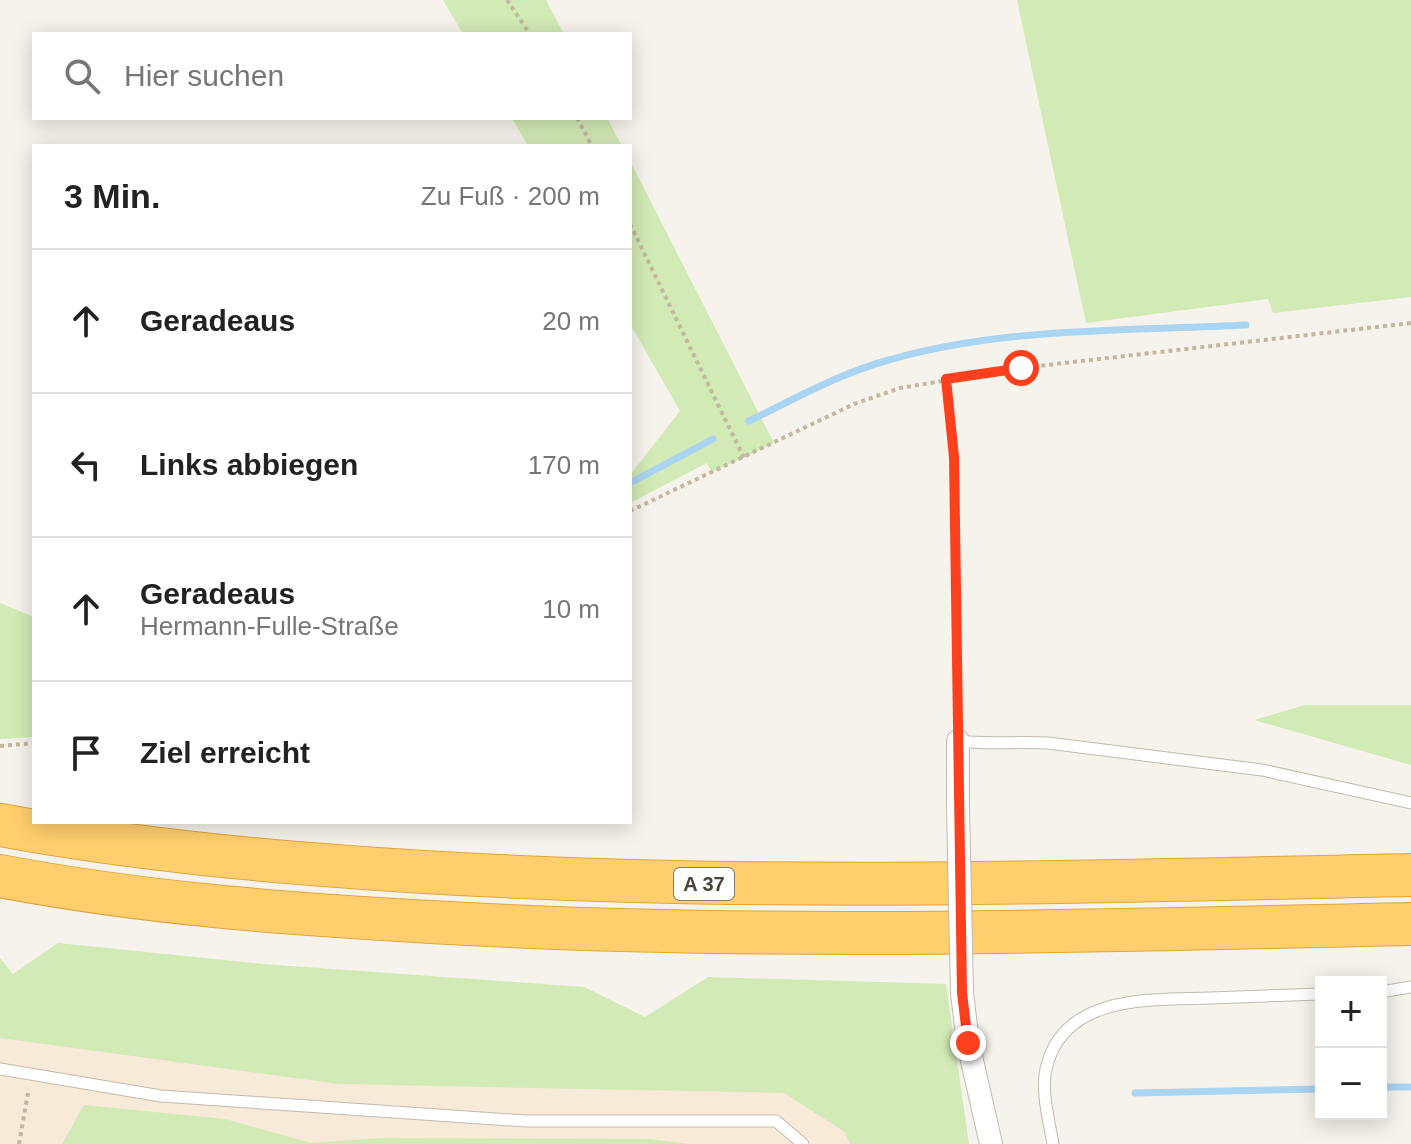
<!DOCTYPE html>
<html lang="de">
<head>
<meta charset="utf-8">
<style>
  :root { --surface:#fff; --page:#f2f2f2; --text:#222; --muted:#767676; --line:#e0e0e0 }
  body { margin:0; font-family:Helvetica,sans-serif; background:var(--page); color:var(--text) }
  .controls { position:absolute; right:24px; bottom:24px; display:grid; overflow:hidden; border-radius:0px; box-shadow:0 4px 20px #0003 }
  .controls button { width:72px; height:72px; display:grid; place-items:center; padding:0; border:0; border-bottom:2px solid var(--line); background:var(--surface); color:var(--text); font:40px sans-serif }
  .stop { position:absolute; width:24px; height:24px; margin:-18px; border:6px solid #fc3f1d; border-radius:50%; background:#fff }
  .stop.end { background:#fc3f1d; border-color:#fff; box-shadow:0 2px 8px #0008 }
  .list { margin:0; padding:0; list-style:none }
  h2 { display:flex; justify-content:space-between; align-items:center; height:104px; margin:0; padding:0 32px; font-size:34px }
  h2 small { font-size:26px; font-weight:400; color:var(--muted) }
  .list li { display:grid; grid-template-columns:52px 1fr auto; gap:24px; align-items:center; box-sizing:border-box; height:144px; padding:0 32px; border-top:2px solid var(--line) }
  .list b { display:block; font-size:30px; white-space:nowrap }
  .list p { margin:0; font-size:26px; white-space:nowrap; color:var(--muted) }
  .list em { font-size:26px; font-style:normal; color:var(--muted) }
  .icon { flex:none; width:44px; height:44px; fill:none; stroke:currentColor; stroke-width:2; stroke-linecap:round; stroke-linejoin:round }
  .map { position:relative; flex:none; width:1411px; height:1144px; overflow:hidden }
  .search { position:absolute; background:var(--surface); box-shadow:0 4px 20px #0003; left:32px; top:32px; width:600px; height:88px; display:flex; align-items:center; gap:20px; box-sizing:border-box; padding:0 28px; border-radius:0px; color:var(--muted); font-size:30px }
  .panel { position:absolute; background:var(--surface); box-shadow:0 4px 20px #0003; left:32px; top:144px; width:600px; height:680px; border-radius:0px }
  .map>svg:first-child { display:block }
  .commercial { fill:#f7ead8 }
  .green { fill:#d2eab5 }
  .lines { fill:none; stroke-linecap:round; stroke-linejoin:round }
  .stream { stroke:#a9d4f2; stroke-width:7 }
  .service-casing { stroke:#c2bbae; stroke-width:13 }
  .minor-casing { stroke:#c2bbae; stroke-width:24 }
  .motorway-casing { stroke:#e0a43c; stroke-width:44 }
  .path { stroke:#c4b79f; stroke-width:4; stroke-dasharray:4 4; stroke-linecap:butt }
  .service { stroke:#fff; stroke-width:11 }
  .minor { stroke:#fff; stroke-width:22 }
  .motorway { stroke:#ffcf6e; stroke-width:42 }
  .minor-bridge-casing { stroke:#c2bbae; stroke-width:24; stroke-linecap:butt }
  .minor-bridge { stroke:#fff; stroke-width:22 }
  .route { stroke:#fc3f1d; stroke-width:10 }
  .labels { text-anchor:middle; stroke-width:6; stroke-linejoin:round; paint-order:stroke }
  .shield { fill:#fff; stroke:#817c74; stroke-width:2 }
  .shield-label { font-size:20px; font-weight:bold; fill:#4b4439 }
</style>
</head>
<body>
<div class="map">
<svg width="1411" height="1144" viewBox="0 0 1411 1144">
  <rect width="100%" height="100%" fill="#f6f3ec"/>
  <path class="commercial" d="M0,1025L831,1074L884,1144H0Z"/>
  <g class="green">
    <path d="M443,0H546L564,34H463Z"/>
    <path d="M1017,0H1411V297L1273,313L1268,299L1086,323Z"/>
    <path d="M512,118H607L622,146H528Z"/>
    <path d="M630,161L774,443L712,472L707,463L630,503V475L680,411L630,324Z"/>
    <path d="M0,603L34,617V737L0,739Z"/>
    <path d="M1305,705H1411V765L1254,720Z"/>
    <path d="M58,943L263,964L584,987L645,1017L708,977L946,984L969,1144H850L845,1132L784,1093L339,1084L0,1038V958L13,974Z"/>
    <path d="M84,1105L225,1119L311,1143L381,1138L648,1139L692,1144H62Z"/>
  </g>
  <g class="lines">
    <g class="stream">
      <path d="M749,421C795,399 840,373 889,360C1003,327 1128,331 1246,325"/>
      <path d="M630,483L713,439"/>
      <path d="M1381,1087H1411"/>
      <path d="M1135,1093L1321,1089"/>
    </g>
    <defs>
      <g id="service">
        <path d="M958,741C988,745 1018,741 1048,743L1262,770L1411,803"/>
        <path d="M1381,992L1411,987"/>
        <path d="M0,1069L161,1096L526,1121H776L803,1144"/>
        <path d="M1053,1144C1049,1120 1040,1089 1047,1065C1066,994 1152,1000 1210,998C1247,997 1284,995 1321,994"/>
      </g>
      <g id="minor">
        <path d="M958,806V741"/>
        <path d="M962,993L968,1043L991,1144"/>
      </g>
      <g id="motorway">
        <path d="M0,825C140,851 282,863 424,872C753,892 1082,882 1411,875"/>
        <path d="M0,876C142,903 287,914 431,922C757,941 1084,931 1411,924"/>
      </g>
    </defs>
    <use href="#service" class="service-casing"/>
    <use href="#minor" class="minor-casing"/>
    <use href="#motorway" class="motorway-casing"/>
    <g class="path">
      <path d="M507,0L530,34"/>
      <path d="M577,118L592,146"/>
      <path d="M630,224L744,458"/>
      <path d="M946,379L954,457L958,721"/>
      <path d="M630,511L854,404L900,388L1021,368L1411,323"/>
      <path d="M0,746L34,743"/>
      <path d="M19,1144L28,1093"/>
    </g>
    <use href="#service" class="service"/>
    <use href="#minor" class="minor"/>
    <use href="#motorway" class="motorway"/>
    <defs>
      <path id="minor-bridge" d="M958,806L962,993"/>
    </defs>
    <use href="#minor-bridge" class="minor-bridge-casing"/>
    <use href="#minor-bridge" class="minor-bridge"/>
  </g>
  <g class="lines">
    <path class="route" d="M968,1043L962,993L954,457L946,379L1021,368"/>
  </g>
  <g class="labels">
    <rect class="shield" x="674" y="868" width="60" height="32" rx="6"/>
    <g class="shield-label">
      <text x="704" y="891">A 37</text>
    </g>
  </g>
</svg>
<div class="controls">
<button>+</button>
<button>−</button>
</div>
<div class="stop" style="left:1021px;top:368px"></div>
<div class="stop end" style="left:968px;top:1043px"></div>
<div class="search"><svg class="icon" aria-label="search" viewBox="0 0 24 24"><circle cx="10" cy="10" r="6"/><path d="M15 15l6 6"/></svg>Hier suchen</div>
<section class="panel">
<h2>3 Min.<small>Zu Fuß · 200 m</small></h2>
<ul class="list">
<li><svg class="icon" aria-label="ahead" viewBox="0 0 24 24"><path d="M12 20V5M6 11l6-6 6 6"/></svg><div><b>Geradeaus</b></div><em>20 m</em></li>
<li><svg class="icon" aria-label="left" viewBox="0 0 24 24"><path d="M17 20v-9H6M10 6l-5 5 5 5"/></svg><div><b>Links abbiegen</b></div><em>170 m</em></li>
<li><svg class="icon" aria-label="ahead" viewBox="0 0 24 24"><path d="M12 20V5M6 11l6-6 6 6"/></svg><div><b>Geradeaus</b><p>Hermann-Fulle-Straße</p></div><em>10 m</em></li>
<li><svg class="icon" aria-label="arrive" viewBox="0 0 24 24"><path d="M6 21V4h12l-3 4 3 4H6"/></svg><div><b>Ziel erreicht</b></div></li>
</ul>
</section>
</div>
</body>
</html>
